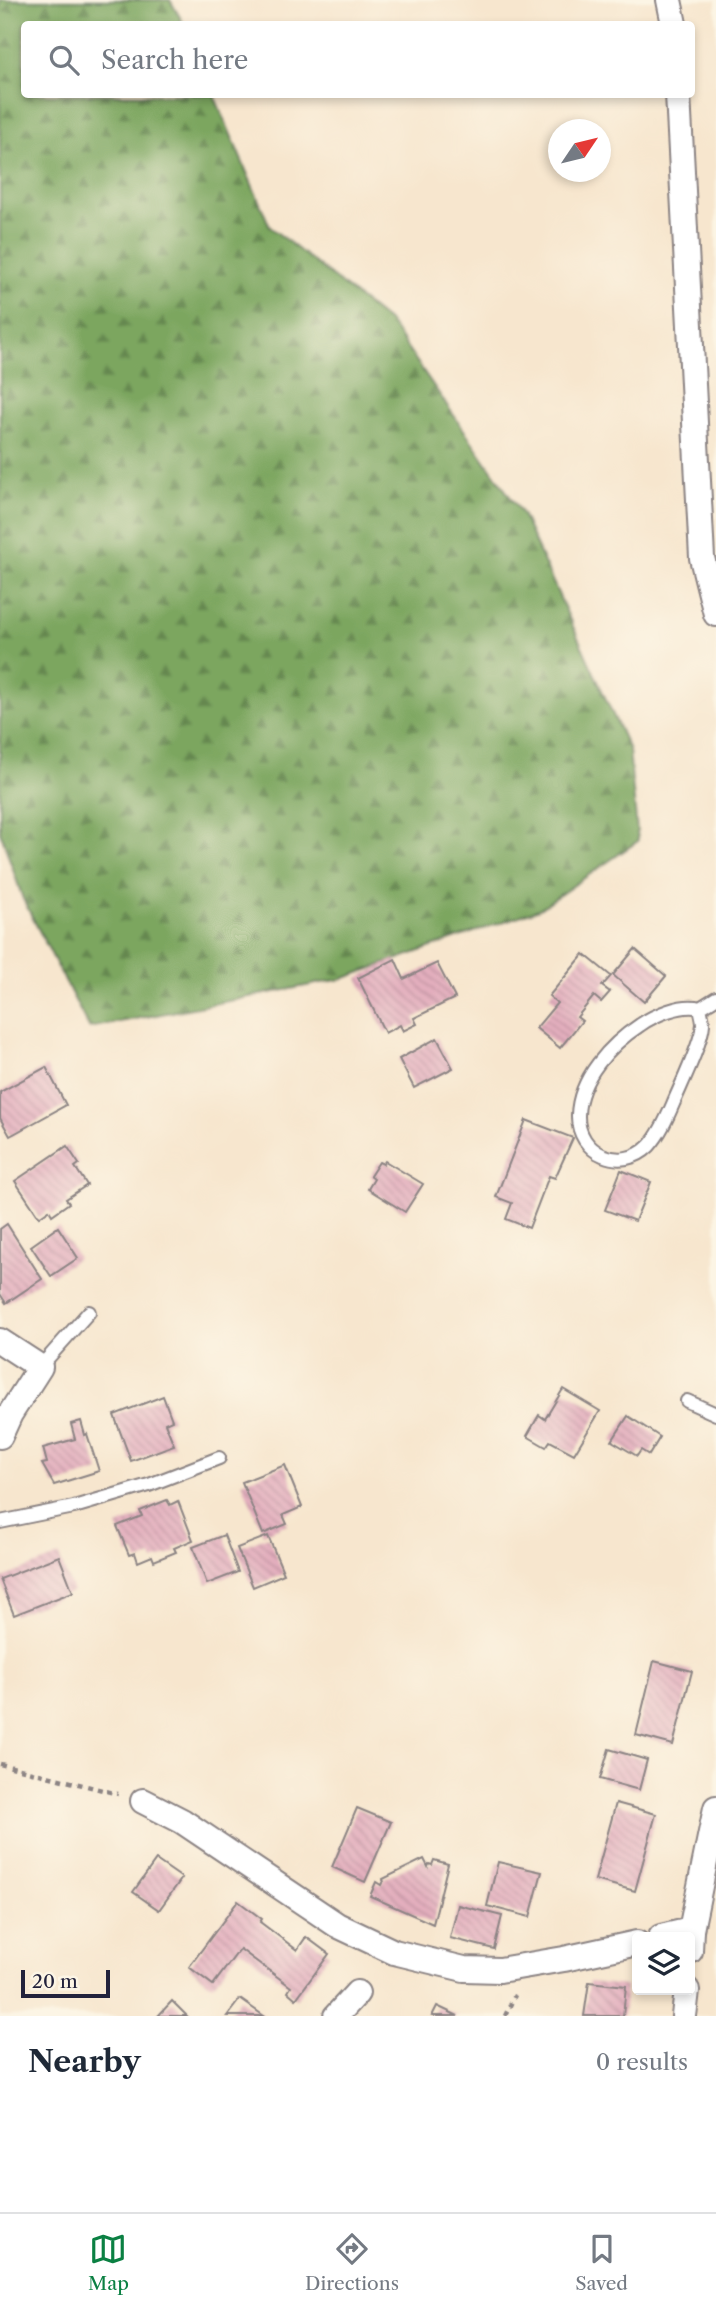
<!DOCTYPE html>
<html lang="en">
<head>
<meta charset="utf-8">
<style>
  :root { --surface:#fff; --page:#f6f6f7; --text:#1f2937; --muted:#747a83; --line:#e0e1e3; --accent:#0b8043 }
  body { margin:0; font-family:"Libre Caslon Text",serif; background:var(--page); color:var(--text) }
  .controls { position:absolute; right:21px; bottom:21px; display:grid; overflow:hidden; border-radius:7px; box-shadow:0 4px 10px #0003 }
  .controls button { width:63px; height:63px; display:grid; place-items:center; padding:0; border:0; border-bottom:2px solid var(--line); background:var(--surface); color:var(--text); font:35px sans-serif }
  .compass { position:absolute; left:548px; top:119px; width:63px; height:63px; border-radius:50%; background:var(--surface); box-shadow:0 4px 10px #0003; rotate:55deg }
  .scale { position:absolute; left:21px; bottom:18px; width:89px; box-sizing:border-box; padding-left:7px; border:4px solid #22223b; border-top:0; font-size:19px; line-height:24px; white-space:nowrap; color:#22223b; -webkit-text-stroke:5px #fcf5e5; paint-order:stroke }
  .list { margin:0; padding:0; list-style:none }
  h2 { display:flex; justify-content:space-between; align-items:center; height:91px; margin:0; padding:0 28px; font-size:30px }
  h2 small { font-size:23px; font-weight:400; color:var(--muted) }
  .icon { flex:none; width:38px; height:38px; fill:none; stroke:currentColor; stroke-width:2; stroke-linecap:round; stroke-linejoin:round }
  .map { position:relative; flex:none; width:716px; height:2016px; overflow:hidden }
  .search { position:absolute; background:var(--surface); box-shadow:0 4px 10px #0003; left:21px; right:21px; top:21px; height:77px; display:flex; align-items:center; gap:18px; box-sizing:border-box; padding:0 24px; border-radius:7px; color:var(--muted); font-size:26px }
  .sheet { height:196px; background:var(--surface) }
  nav { display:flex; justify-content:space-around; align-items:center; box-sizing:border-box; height:98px; border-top:2px solid var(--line); background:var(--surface); font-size:19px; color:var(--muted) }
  nav a { display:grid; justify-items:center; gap:4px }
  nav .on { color:var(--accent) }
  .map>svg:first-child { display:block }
  .forest { fill:url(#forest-firs); stroke:#4f644d; stroke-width:2 }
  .building { fill:url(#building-back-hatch) }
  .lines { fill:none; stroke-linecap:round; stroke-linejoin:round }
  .service-casing { stroke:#8c8484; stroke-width:16 }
  .minor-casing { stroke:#8c8484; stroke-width:28 }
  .path { stroke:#8c8484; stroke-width:4.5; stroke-dasharray:5 5; stroke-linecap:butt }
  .service { stroke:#fff; stroke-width:12 }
  .minor { stroke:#fff; stroke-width:24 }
</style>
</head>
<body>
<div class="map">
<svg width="716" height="2016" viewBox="0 0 716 2016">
  <defs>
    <pattern id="forest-firs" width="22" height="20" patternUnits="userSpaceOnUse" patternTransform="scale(1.75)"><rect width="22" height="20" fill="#7ca65f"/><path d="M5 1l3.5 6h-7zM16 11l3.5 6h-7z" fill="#658750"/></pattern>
    <pattern id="building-back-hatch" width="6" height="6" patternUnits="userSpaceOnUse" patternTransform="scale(1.75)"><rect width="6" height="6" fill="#e3aebd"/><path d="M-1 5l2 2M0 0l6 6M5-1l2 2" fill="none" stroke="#c295a3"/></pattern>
  </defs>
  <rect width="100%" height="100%" fill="#fcf5e5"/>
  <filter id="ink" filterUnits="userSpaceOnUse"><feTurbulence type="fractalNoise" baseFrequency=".0143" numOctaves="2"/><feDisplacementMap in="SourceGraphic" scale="14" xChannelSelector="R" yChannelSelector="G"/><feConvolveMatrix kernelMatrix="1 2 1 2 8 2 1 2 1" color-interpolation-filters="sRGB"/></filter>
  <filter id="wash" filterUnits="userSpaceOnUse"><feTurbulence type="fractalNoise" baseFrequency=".00686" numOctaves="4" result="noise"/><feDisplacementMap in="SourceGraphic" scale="28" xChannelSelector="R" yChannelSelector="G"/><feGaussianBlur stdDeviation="1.57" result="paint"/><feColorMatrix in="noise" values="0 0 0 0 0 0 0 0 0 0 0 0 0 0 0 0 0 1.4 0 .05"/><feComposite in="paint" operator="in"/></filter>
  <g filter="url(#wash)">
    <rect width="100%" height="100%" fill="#f7e6ce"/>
    <path class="forest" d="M0,0H170L184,24H24V94L214,95L270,227L390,323L522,514L629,750L638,841L539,909L342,979L89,1028L23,899L0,831Z"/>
    <g id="blocks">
      <g class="building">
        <path d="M635,949L666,976L644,1002L613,975Z"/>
        <path d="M584,954L611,976L602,986L610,992L601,1002L594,996L577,1017L582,1021L560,1048L536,1028L557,1003L549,996Z"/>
        <path d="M395,959L404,979L437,963L455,998L414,1018L417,1024L403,1031L400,1025L385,1033L358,978Z"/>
        <path d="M437,1038L453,1068L414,1088L399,1059Z"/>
        <path d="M46,1067L66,1105L10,1136L0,1118V1092Z"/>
        <path d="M526,1120L573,1138L555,1178L549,1176L529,1228L506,1219L512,1203L496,1197Z"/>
        <path d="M67,1146L79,1164L75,1167L87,1185L66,1199L69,1203L52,1215L49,1210L39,1217L15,1181Z"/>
        <path d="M385,1161L423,1184L405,1212L368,1189L374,1179L370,1176L379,1162L383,1164Z"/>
        <path d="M621,1170L651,1182L635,1221L605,1210Z"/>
        <path d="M7,1224L42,1279L6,1303L0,1294V1229Z"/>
        <path d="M58,1227L78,1258L51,1276L31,1246Z"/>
        <path d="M563,1389L600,1411L574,1454L550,1441L546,1447L527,1436L539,1415L545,1419Z"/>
        <path d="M163,1396L172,1420L165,1423L174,1445L131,1461L114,1415Z"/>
        <path d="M628,1416L660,1437L649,1455L641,1450L637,1456L612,1441Z"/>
        <path d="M81,1421L85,1435L87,1434L99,1471L54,1485L42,1464L47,1463L43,1448L75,1439L71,1424Z"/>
        <path d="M285,1465L302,1507L283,1515L287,1524L263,1534L242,1482Z"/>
        <path d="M167,1500L170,1505L178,1501L193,1540L174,1548L176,1552L154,1561L152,1556L138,1562L135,1553L129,1555L117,1526L142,1516L140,1511Z"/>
        <path d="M224,1535L238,1572L207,1584L193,1547Z"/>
        <path d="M268,1536L284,1574L253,1587L237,1548Z"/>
        <path d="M59,1556L73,1592L14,1615L0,1579Z"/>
        <path d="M654,1661L692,1671L673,1745L636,1735Z"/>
        <path d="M609,1749L647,1760L639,1790L600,1779Z"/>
        <path d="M616,1803L656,1814L635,1891L595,1880Z"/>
        <path d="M357,1808L391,1822L365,1882L332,1867Z"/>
        <path d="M424,1859L428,1867L429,1864L432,1865L434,1860L448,1864L433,1924L370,1896L376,1882L381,1885L383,1881L384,1882L383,1879Z"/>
        <path d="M156,1860L182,1878L159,1910L133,1892Z"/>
        <path d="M498,1862L542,1872L530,1917L487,1906Z"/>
        <path d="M238,1901L262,1919L260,1922L297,1950L306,1937L329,1954L296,1999L288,1992L291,1987L240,1949L213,1985L189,1967Z"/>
        <path d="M458,1905L502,1916L494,1949L450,1938Z"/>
        <path d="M589,1982L626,1986L623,2016H584Z"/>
        <path d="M240,1999L264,2016H227Z"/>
        <path d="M172,2001L187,2016H158Z"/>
        <path d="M437,2006L458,2016H432Z"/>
      </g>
    </g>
  </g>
  <g filter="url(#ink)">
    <use href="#blocks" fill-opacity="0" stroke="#8c8484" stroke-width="2"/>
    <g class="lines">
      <defs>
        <g id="service">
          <path d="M700,1008C701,1013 703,1019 703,1024C702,1042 681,1085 673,1104C667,1118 660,1134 649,1146C622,1173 577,1154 578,1115C579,1078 611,1044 640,1025C654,1015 682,1003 700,1008L716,998"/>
          <path d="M40,1367L89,1312"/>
          <path d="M687,1401L716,1414"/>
          <path d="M0,1522L74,1507L149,1485L219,1458"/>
        </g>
        <g id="minor">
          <path d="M669,0L674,24"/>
          <path d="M678,94L702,558L716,614"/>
          <path d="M0,1341L40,1367L10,1414L0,1436"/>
          <path d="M143,1801L182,1821L337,1925L394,1952L464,1969L500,1970L564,1959L637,1943"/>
          <path d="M661,1937L691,1930"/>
          <path d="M690,1951L691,1930L716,1808"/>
          <path d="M336,2016L357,1993"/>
          <path d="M684,2016L687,1990"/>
        </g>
      </defs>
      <use href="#service" class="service-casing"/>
      <use href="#minor" class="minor-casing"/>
      <g class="path">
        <path d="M0,1764L118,1794"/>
        <path d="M505,2016L515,1995"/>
      </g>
      <use href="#service" class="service"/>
      <use href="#minor" class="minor"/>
    </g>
  </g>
</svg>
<div class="controls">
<button><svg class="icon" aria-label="layers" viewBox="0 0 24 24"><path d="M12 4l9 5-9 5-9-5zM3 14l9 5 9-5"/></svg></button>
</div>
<svg class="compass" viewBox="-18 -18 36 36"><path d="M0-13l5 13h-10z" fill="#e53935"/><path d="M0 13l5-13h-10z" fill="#747a83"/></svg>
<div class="scale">20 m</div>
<div class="search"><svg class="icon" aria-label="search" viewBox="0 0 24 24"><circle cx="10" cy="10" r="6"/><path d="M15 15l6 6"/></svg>Search here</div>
</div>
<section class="sheet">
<h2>Nearby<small>0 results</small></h2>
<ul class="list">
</ul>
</section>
<nav>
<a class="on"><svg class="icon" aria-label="map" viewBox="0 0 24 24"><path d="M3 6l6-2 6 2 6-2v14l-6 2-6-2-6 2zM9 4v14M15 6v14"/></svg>Map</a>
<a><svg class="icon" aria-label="directions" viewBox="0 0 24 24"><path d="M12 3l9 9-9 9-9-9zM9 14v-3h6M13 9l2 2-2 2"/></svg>Directions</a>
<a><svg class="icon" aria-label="saved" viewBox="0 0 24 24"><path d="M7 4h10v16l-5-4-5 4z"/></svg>Saved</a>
</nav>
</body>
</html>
